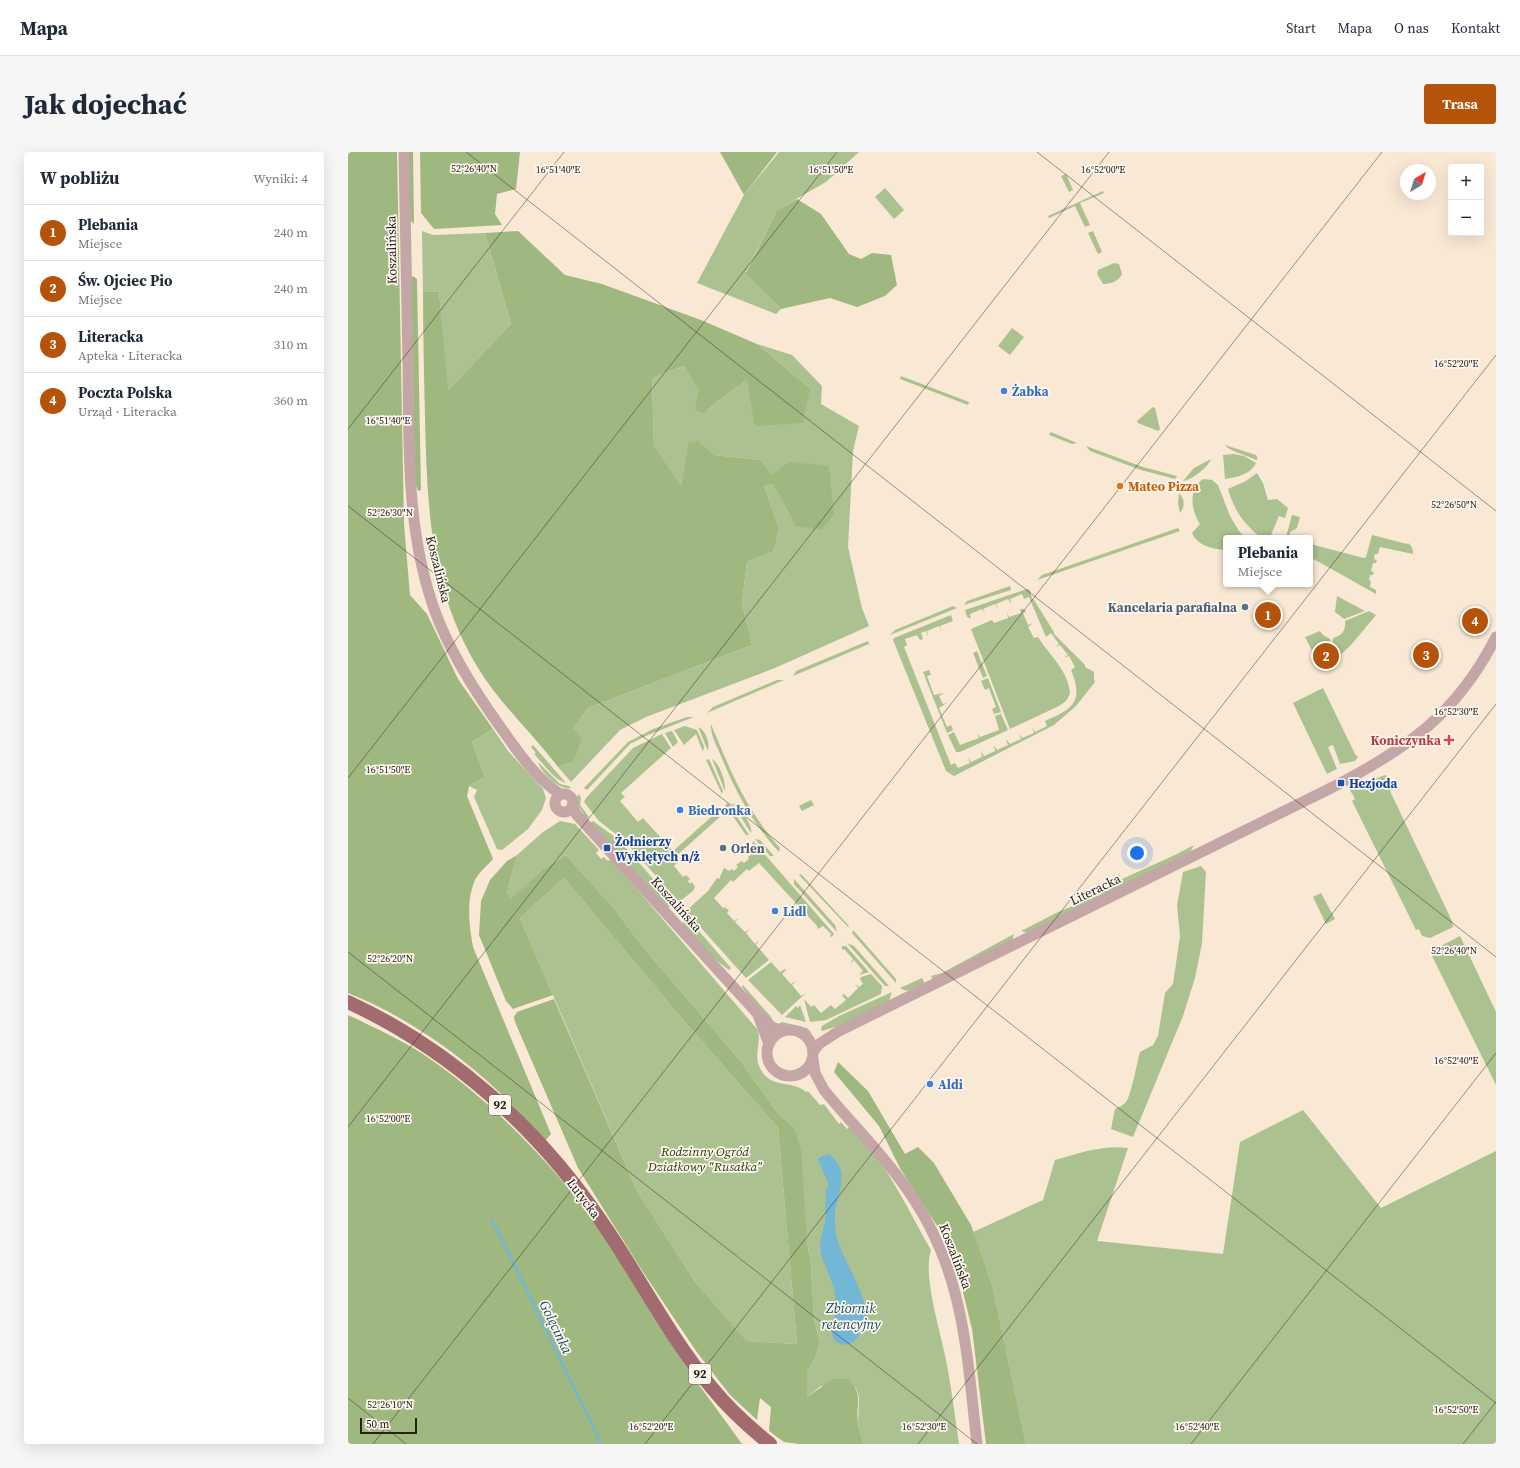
<!DOCTYPE html>
<html lang="pl">
<head>
<meta charset="utf-8">
<style>
  :root { --surface:#fff; --page:#f6f6f7; --text:#1f2937; --muted:#747a83; --line:#e0e1e3; --accent:#b45309 }
  body { margin:0; font-family:"Source Serif 4",serif; background:var(--page); color:var(--text) }
  .controls { position:absolute; right:12px; top:12px; display:grid; overflow:hidden; border-radius:4px; box-shadow:0 4px 16px #0002 }
  .controls button { width:36px; height:36px; display:grid; place-items:center; padding:0; border:0; border-bottom:1px solid var(--line); background:var(--surface); color:var(--text); font:20px sans-serif }
  .compass { position:absolute; left:1052px; top:12px; width:36px; height:36px; border-radius:50%; background:var(--surface); box-shadow:0 4px 16px #0002; rotate:38deg }
  .scale { position:absolute; left:12px; bottom:10px; width:57px; box-sizing:border-box; padding-left:4px; border:2px solid #272019; border-top:0; font-size:11px; line-height:14px; white-space:nowrap; color:#272019; -webkit-text-stroke:3px #fef7ef; paint-order:stroke }
  .you { position:absolute; left:789px; top:701px; width:14px; height:14px; margin:-10px; border:3px solid #fff; border-radius:50%; background:#1a73e8; box-shadow:0 0 0 6px #1a73e833 }
  .badge { display:grid; place-items:center; width:26px; height:26px; border-radius:50%; background:var(--accent); color:#fff; font-size:13px; font-weight:700 }
  .pin { position:absolute; translate:-50% -50%; border:2px solid #fff; box-shadow:0 1px 4px #0006 }
  .popup { position:absolute; left:875px; top:383px; width:90px; height:52px; box-sizing:border-box; display:grid; place-content:center; border-radius:4px; background:var(--surface); filter:drop-shadow(0 1px 3px #0005); font-size:13px; white-space:nowrap; color:var(--muted) }
  .popup b { font-size:15px; color:var(--text) }
  .popup::after { content:''; position:absolute; left:50%; top:100%; margin-left:-8px; border:8px solid transparent; border-top-color:var(--surface) }
  .list { margin:0; padding:0; list-style:none }
  h2 { display:flex; justify-content:space-between; align-items:center; height:52px; margin:0; padding:0 16px; font-size:17px }
  h2 small { font-size:13px; font-weight:400; color:var(--muted) }
  .list li { display:grid; grid-template-columns:26px 1fr auto; gap:12px; align-items:center; box-sizing:border-box; height:56px; padding:0 16px; border-top:1px solid var(--line) }
  .list b { display:block; font-size:15px; white-space:nowrap }
  .list p { margin:0; font-size:13px; white-space:nowrap; color:var(--muted) }
  .list em { font-size:13px; font-style:normal; color:var(--muted) }
  .map { position:relative; flex:none; width:1148px; height:1292px; overflow:hidden; border-radius:4px }
  header { display:flex; align-items:center; gap:24px; box-sizing:border-box; height:56px; padding:0 20px; background:var(--surface); border-bottom:1px solid var(--line) }
  header strong { font-size:19px }
  nav { display:flex; gap:22px; margin-inline-start:auto; font-size:14px }
  .intro { display:flex; align-items:center; justify-content:space-between; box-sizing:border-box; height:96px; padding:0 24px }
  h1 { margin:0; font-size:28px }
  .button { padding:10px 18px; border-radius:4px; background:var(--accent); color:#fff; font-size:14px; font-weight:700 }
  main { display:flex; gap:24px; padding:0 24px }
  aside { flex:1; background:var(--surface); border-radius:4px; box-shadow:0 4px 16px #0002 }
  .map>svg:first-child { display:block }
  .green { fill:#abc290 }
  .forest { fill:#9fb880 }
  .water { fill:#74b6d6 }
  .lines { fill:none; stroke-linecap:round; stroke-linejoin:round }
  .stream { stroke:#74b6d6; stroke-width:2.5 }
  .minor { stroke:#c5a6a7; stroke-width:11 }
  .major { stroke:#a16b6f; stroke-width:14 }
  .ticks { fill:none; stroke:#272019; stroke-width:1; stroke-opacity:0.45 }
  .shop-dot { fill:#3f7fe0; stroke:#fef7ef; stroke-width:1.5 }
  .food-dot { fill:#e8710a; stroke:#fef7ef; stroke-width:1.5 }
  .service-dot { fill:#5c6f8a; stroke:#fef7ef; stroke-width:1.5 }
  .health-dot { fill:#e0444e; stroke:#fef7ef; stroke-width:1.5 }
  .transit-dot { fill:#1a4fb4; stroke:#fef7ef; stroke-width:1.5 }
  .labels { text-anchor:middle; stroke-width:3.5; stroke-linejoin:round; paint-order:stroke }
  .shield { fill:#fef7ef; stroke:#686059; stroke-width:1 }
  .shield-label { font-size:12px; font-weight:bold; fill:#272019 }
  .street-label { font-size:13px; fill:#272019; stroke:#fef7ef }
  .shop-label { font-size:13px; font-weight:bold; fill:#366cbe; stroke:#fef7ef; text-anchor:start }
  .food-label { font-size:13px; font-weight:bold; fill:#c56008; stroke:#fef7ef; text-anchor:start }
  .service-label { font-size:13px; font-weight:bold; fill:#4e5e75; stroke:#fef7ef; text-anchor:end }
  .health-label { font-size:13px; font-weight:bold; fill:#be3a42; stroke:#fef7ef; text-anchor:end }
  .transit-label { font-size:13px; font-weight:bold; fill:#164399; stroke:#fef7ef; text-anchor:start }
  .park-label { font-size:13px; font-style:italic; fill:#283e00; stroke:#fef7ef }
  .water-label { font-size:14px; font-style:italic; fill:#134a60; stroke:#fef7ef }
  .ticks-label { font-size:10px; text-anchor:middle; fill:#272019; stroke:#fef7ef; stroke-width:3.5; stroke-linejoin:round; paint-order:stroke }
</style>
</head>
<body>
<header>
<strong>Mapa</strong>
<nav><a>Start</a><a>Mapa</a><a>O nas</a><a>Kontakt</a></nav>
</header>
<div class="intro"><h1>Jak dojechać</h1><a class="button">Trasa</a></div>
<main>
<aside>
<h2>W pobliżu<small>Wyniki: 4</small></h2>
<ul class="list">
<li><span class="badge">1</span><div><b>Plebania</b><p>Miejsce</p></div><em>240 m</em></li>
<li><span class="badge">2</span><div><b>Św. Ojciec Pio</b><p>Miejsce</p></div><em>240 m</em></li>
<li><span class="badge">3</span><div><b>Literacka</b><p>Apteka · Literacka</p></div><em>310 m</em></li>
<li><span class="badge">4</span><div><b>Poczta Polska</b><p>Urząd · Literacka</p></div><em>360 m</em></li>
</ul>
</aside>
<div class="map">
<svg width="1148" height="1292" viewBox="0 0 1148 1292">
  <rect width="100%" height="100%" fill="#f9e8d4"/>
  <g class="green">
    <path d="M431,0H511L478,30L429,58L398,120L433,157L428,162L349,131L396,43Z"/>
    <path d="M718,22L725,38L721,40L713,24Z"/>
    <path d="M537,36L556,58L546,67L527,45Z"/>
    <path d="M755,39L756,41L732,51L742,73L737,75L727,54L701,66L700,64Z"/>
    <path d="M74,79L85,83L137,81L163,172L99,239L91,140L75,139Z"/>
    <path d="M745,79L754,100L750,102L740,81Z"/>
    <path d="M766,111L771,112L774,122C771,129 763,132 755,132L749,122L750,118Z"/>
    <path d="M664,176L676,185L662,203L650,194Z"/>
    <path d="M409,192L444,203L474,234L473,252L511,274L505,299L500,395L514,456L521,474L427,516L298,565L272,578L223,630L210,615L225,610V577L240,556L404,493L394,451L399,410L426,399L431,376L416,334L425,332L447,374L425,322L412,308L366,303L340,292L333,333L306,293L304,226L336,214L352,238L346,259L356,262L368,250L399,228L462,236Z"/>
    <path d="M553,224L621,250L620,253L552,227Z"/>
    <path d="M805,255L807,256L812,277L810,279L790,271L789,269Z"/>
    <path d="M703,280L729,291L724,292L701,283Z"/>
    <path d="M877,293L908,303L910,307L908,308C901,304 880,299 877,293Z"/>
    <path d="M738,294L795,315L829,324L827,327L793,318L742,299Z"/>
    <path d="M885,302L896,304L908,311C902,323 889,325 877,327L875,303Z"/>
    <path d="M863,307C860,315 844,328 835,329L846,316Z"/>
    <path d="M909,321L915,331L920,348L929,347L940,356L937,366L931,364L923,383L938,385L944,363L952,365L949,376L942,380V386H928L923,383L921,386H914C896,373 886,358 880,337L898,329Z"/>
    <path d="M855,327L864,328L870,333L882,364L891,379L898,386H878V398C864,397 850,394 844,381L852,372C843,358 840,338 855,327Z"/>
    <path d="M831,341C837,347 837,355 832,361L830,352Z"/>
    <path d="M830,376L832,379L689,428L694,423Z"/>
    <path d="M1024,383L1059,392L1060,391C1064,394 1065,397 1065,402L1032,395L1030,402H1027L1026,407L1029,408L1028,411H1025L1023,419L1026,420L1025,423H1022L1021,428L1023,429L1022,435L1028,438V442L962,405V392L1016,406L1018,405Z"/>
    <path d="M662,434L663,438L616,453L619,449Z"/>
    <path d="M679,437L682,438L684,447L686,448L706,480V482L737,513V515L746,520V528L747,530L728,554L706,573L606,624L598,619L545,488L546,486L603,463L605,469L592,474L594,479L591,474L579,479L580,485L578,479L573,481L575,487L572,488L569,483L557,487L559,493L556,495L603,613L607,611L610,616L622,611L620,605L623,610L634,605L633,599L636,604L647,599L646,593L649,598L660,593L658,587L662,592L673,587L671,581L674,586L686,581L684,575L687,580L699,574L697,569C725,557 736,550 723,518L727,515L721,504L716,506L720,503L712,493L707,495L711,492L703,481L698,485L681,445L676,447L674,442L662,447L664,452L660,447L648,452L650,457L647,452L635,457L637,462L634,457L622,462L623,467L619,465L617,458Z"/>
    <path d="M989,444L1017,459L996,467L987,460Z"/>
    <path d="M605,454L609,456L542,483L547,478Z"/>
    <path d="M672,457H676L678,460L675,461L680,473L685,471L680,475L686,486L690,485C701,503 721,519 722,542L718,549L711,554L662,577L623,477L644,468L646,471L660,466L659,460L661,465L673,461Z"/>
    <path d="M1021,459L1028,463L1003,493L984,511L985,486C994,484 998,478 997,469Z"/>
    <path d="M972,479L975,483L982,487L981,512L974,518L957,485Z"/>
    <path d="M520,489L521,492L445,524L448,519Z"/>
    <path d="M629,499L639,524L635,526L625,501Z"/>
    <path d="M581,518L583,523L579,524L586,543L596,541L591,544L595,552L599,551L591,556L599,575L603,573L605,578L599,581L575,520Z"/>
    <path d="M640,526L653,560L646,562L644,557L648,555L641,536L637,538L633,529Z"/>
    <path d="M429,528H436L359,561L365,555Z"/>
    <path d="M975,536L1007,602L1010,605L1007,609L992,612L985,593L980,595L989,617L979,622L945,551Z"/>
    <path d="M653,562L660,578L612,600H608L600,583L606,580L612,593L631,586L629,581L632,585L651,578L647,564Z"/>
    <path d="M339,565H346L300,583L282,592L239,638L236,636L280,590L305,577Z"/>
    <path d="M363,572C382,618 398,658 432,696L431,700C405,672 387,639 373,604C369,594 362,583 363,572Z"/>
    <path d="M337,574L349,578L356,594L355,600L348,582L336,593L326,578Z"/>
    <path d="M350,575C358,578 362,592 360,599Z"/>
    <path d="M145,577L160,599L195,637L198,646L194,658L180,677L154,698L149,697L126,645L129,638L121,634L137,625L124,590Z"/>
    <path d="M324,579L330,590L325,595L317,581Z"/>
    <path d="M314,582L323,596L273,641L277,645L272,649L290,670L295,666L325,699L371,658L374,663L326,706L330,710L326,714L335,725L338,723L342,727L340,729L342,732L344,730L347,735L345,739L331,750L277,689L251,669L236,650L238,646L285,596Z"/>
    <path d="M185,593L218,631C206,628 195,611 186,602L188,601L183,595Z"/>
    <path d="M361,607L375,639L374,642L358,608Z"/>
    <path d="M364,607C372,612 378,630 377,639Z"/>
    <path d="M190,610L212,632L221,634L223,636C211,639 192,619 190,610Z"/>
    <path d="M1038,623L1045,637L1042,639L1104,769L1105,775L1082,786L1074,784L1071,777L1068,778L1004,649L1007,647L1002,638C1005,629 1018,630 1025,628C1030,626 1033,624 1038,623Z"/>
    <path d="M230,642L233,645L232,653L241,665L239,667L228,651Z"/>
    <path d="M463,648L466,653L454,659L451,654Z"/>
    <path d="M380,651L401,683H398L377,653Z"/>
    <path d="M384,651C391,654 405,673 403,681Z"/>
    <path d="M212,669L227,672L251,698L248,701L253,707L256,705L260,709L263,707L409,877C414,886 407,900 410,911C420,940 442,926 458,940L460,939L472,953L476,952L491,972L493,970L499,977L501,975C535,1002 561,1060 583,1098C574,1124 594,1184 599,1213C604,1239 607,1266 611,1292H515L510,1271L511,1245L508,1236L473,1234L459,1245V1220L467,1206L472,1191L466,1166L463,1111L459,1090L445,974L432,964L394,911L299,800L264,754L218,703L194,718L163,748L159,740L169,703L195,680Z"/>
    <path d="M245,669L271,688L330,755H320L242,671Z"/>
    <path d="M407,687L412,688L426,704H422Z"/>
    <path d="M405,689L486,782L484,785L482,784L483,782L475,774L470,777L469,774L411,711L401,719L399,717L385,730L383,728L366,746L375,756L378,755L377,756L381,758L379,761L386,769L391,766L387,770L397,780L402,777L398,781L407,792L411,788L408,793L421,808L398,826L338,759L360,739L369,726L371,727L376,716L381,719L384,717L386,719L390,715L388,713L394,709L396,711L401,707L400,705L408,699L404,693Z"/>
    <path d="M846,693L842,701L680,781L673,779L708,761L751,743L774,727L829,702Z"/>
    <path d="M853,714L858,720L854,791L847,826L835,864L785,985L763,977L767,957C771,955 776,953 778,950C783,944 789,911 792,900L805,893L810,884L817,841L825,832L832,784L829,753L835,720Z"/>
    <path d="M453,722L501,774L500,775L451,723Z"/>
    <path d="M216,726L336,869L430,976L449,1192L399,1189L348,1131L289,1039L172,766Z"/>
    <path d="M446,727L487,773L489,780L446,732Z"/>
    <path d="M973,741L987,767L978,772L965,745Z"/>
    <path d="M336,762L383,816L381,818L364,805L335,772Z"/>
    <path d="M505,778L548,827V831L504,781Z"/>
    <path d="M666,782L664,789L585,828L583,824L594,821Z"/>
    <path d="M1112,784L1148,860V933L1084,804L1087,797Z"/>
    <path d="M499,791L506,794L541,834H537Z"/>
    <path d="M494,794H498L521,820L511,823L515,819L506,808L502,812L505,807L496,797L494,798Z"/>
    <path d="M423,810L432,820L437,817L438,818L434,822L443,832L448,829L444,833L453,844L458,841L434,863L400,828Z"/>
    <path d="M523,822L534,834L533,842L478,868L462,870L456,847L463,855L466,853L473,861L483,853L487,857L498,848L494,843L496,842L500,846L510,836L507,832L511,835L515,832L512,827L513,825Z"/>
    <path d="M574,826L577,832C569,836 561,842 552,836Z"/>
    <path d="M395,833L424,866V868L406,851L394,835Z"/>
    <path d="M544,840L541,849L493,873L474,879L473,877L474,874L491,864Z"/>
    <path d="M452,853L458,870L437,865L448,854L450,856Z"/>
    <path d="M434,870L459,876L464,881L448,876H437L430,872Z"/>
    <path d="M955,958L1033,1056L1148,999V1292H678L645,1136L625,1080L695,1048L707,1008C732,1001 755,993 780,996L749,1089L875,1102L892,990Z"/>
  </g>
  <g class="forest">
    <path d="M0,0H49L56,372L62,443L79,462L110,527L145,577L124,590L137,625L121,634L119,644L145,707C140,713 131,720 127,728C118,749 121,773 125,795L203,982L197,989C178,969 159,946 138,928C97,892 50,861 0,841Z"/>
    <path d="M59,0H65L66,72L62,68Z"/>
    <path d="M72,0H172L168,37L149,42L147,62L154,73L86,77L73,61Z"/>
    <path d="M372,0H429L396,43Z"/>
    <path d="M449,47L473,62L501,102L513,107L524,101L543,103L549,133L537,144L509,155L482,146L433,157L398,121L429,58Z"/>
    <path d="M170,79L217,123L254,132L353,168L409,192L462,236L455,271L407,274L399,228L368,250L356,262L346,259L351,238L336,214L304,226L306,293L333,333L340,291L350,289L366,303L412,308L425,322L441,310L481,314L486,363L473,378L447,374L425,332L416,334L431,376L426,399L399,410L394,451L404,493L240,556L225,577L234,586L225,610L210,615C185,582 154,554 132,519C82,439 79,356 77,265C76,223 75,181 75,139L91,140L100,238L163,172L137,81Z"/>
    <path d="M65,124L69,127L73,338L70,339L67,330L63,127Z"/>
    <path d="M169,703L159,740L163,747L194,718L218,703L264,754L299,800L394,911L432,964L445,974L453,997L459,1090L463,1111L466,1166L472,1191L467,1206L459,1220V1245L485,1227H500C517,1245 507,1250 510,1271C511,1278 514,1285 515,1292H451L436,1290L421,1279L423,1255L412,1246L409,1268L382,1243L348,1199L293,1117L230,1016L167,870L166,865L169,860L206,847L289,1039L348,1131L399,1189L449,1192L430,976L336,869L216,726L172,766L205,843L165,857L158,849L131,783L133,749L142,728L159,709Z"/>
    <path d="M0,863C29,877 59,890 85,909C133,943 177,985 215,1030C255,1078 285,1134 319,1186C342,1222 369,1257 394,1292H0Z"/>
    <path d="M490,910L520,939L557,1002L570,995L586,1011L623,1073L645,1136L678,1292H638L624,1177L610,1120L593,1080L553,1018L531,974L486,920Z"/>
  </g>
  <path class="water" d="M481,1002C501,1017 492,1036 488,1055C486,1062 487,1072 488,1080C492,1113 539,1159 506,1189C499,1195 493,1193 487,1189L484,1183L488,1150L486,1136L473,1103L472,1089L477,1070L478,1037L481,1033L470,1008L472,1005Z"/>
  <g class="lines">
    <path class="stream" d="M144,1067L250,1285V1292"/>
    <g class="minor">
      <path d="M56,0C57,70 59,140 60,210C61,295 58,382 88,462C103,502 126,538 151,573C168,597 187,626 212,642"/>
      <circle cx="216" cy="651" r="9"/>
      <path d="M224,654L228,662L409,861L424,875L434,879"/>
      <path d="M410,863L421,892"/>
      <circle cx="442" cy="901" r="23"/>
      <path d="M465,900L471,892L491,879L979,638C1056,599 1108,564 1148,485"/>
      <path d="M465,907L467,921L476,938C502,970 532,999 556,1033C616,1115 618,1195 629,1292"/>
    </g>
    <path class="major" d="M0,850C104,898 192,978 255,1072C292,1126 322,1186 364,1236C381,1257 401,1275 422,1292"/>
  </g>
  <path class="ticks" d="M118,0L1148,805M689,0L1148,359M0,277L216,0M0,354L1148,1251M0,626L489,0M0,800L629,1292M0,975L761,0M0,1246L58,1292M25,1292L1034,0M297,1292L1148,203M570,1292L1148,552M843,1292L1148,901M1115,1292L1148,1250"/>
  <g class="shop-dot">
    <circle cx="656" cy="239" r="4"/>
    <circle cx="332" cy="658" r="4"/>
    <circle cx="427" cy="759" r="4"/>
    <circle cx="582" cy="932" r="4"/>
  </g>
  <circle class="food-dot" cx="772" cy="334" r="4"/>
  <g class="service-dot">
    <circle cx="897" cy="455" r="4"/>
    <circle cx="375" cy="696" r="4"/>
  </g>
  <path class="health-dot" d="M1099 582h4v4h4v4h-4v4h-4v-4h-4v-4h4z"/>
  <g class="transit-dot">
    <rect x="989" y="627" width="8" height="8" rx="2"/>
    <rect x="255" y="692" width="8" height="8" rx="2"/>
  </g>
  <g class="labels">
    <g class="shield">
      <rect x="141" y="943" width="22" height="20" rx="3"/>
      <rect x="341" y="1212" width="22" height="20" rx="3"/>
    </g>
    <g class="shield-label">
      <text x="152" y="957">92</text>
      <text x="352" y="1226">92</text>
    </g>
    <g class="street-label">
      <text transform="translate(43 98) rotate(-91)" y="5">Koszalińska</text>
      <text transform="translate(91 417) rotate(76)" y="5">Koszalińska</text>
      <text transform="translate(747 737) rotate(-26)" y="5">Literacka</text>
      <text transform="translate(329 752) rotate(48)" y="5">Koszalińska</text>
      <text transform="translate(236 1046) rotate(53)" y="5">Lutycka</text>
      <text transform="translate(608 1104) rotate(69)" y="5">Koszalińska</text>
    </g>
    <g class="shop-label">
      <text x="664" y="244">Żabka</text>
      <text x="340" y="663">Biedronka</text>
      <text x="435" y="764">Lidl</text>
      <text x="590" y="937">Aldi</text>
    </g>
    <g class="food-label">
      <text x="780" y="339">Mateo Pizza</text>
    </g>
    <g class="service-label">
      <text x="889" y="460">Kancelaria parafialna</text>
      <text x="383" y="701" text-anchor="start">Orlen</text>
    </g>
    <g class="health-label">
      <text x="1093" y="593">Koniczynka</text>
    </g>
    <g class="transit-label">
      <text x="1001" y="636">Hezjoda</text>
      <text x="267" y="694">Żołnierzy<tspan x="267" dy="15">Wyklętych n/ż</tspan></text>
    </g>
    <g class="park-label">
      <text x="357" y="1004">Rodzinny Ogród<tspan x="357" dy="15">Działkowy "Rusałka"</tspan></text>
    </g>
    <g class="water-label">
      <text x="503" y="1161">Zbiornik<tspan x="503" dy="16">retencyjny</tspan></text>
      <text transform="translate(208 1175) rotate(64)" y="5">Golęcinka</text>
    </g>
  </g>
  <g class="ticks-label">
    <text x="126" y="20">52°26'40"N</text>
    <text x="210" y="21">16°51'40"E</text>
    <text x="755" y="21">16°52'00"E</text>
    <text x="483" y="21">16°51'50"E</text>
    <text x="1108" y="215">16°52'20"E</text>
    <text x="40" y="272">16°51'40"E</text>
    <text x="1106" y="356">52°26'50"N</text>
    <text x="42" y="364">52°26'30"N</text>
    <text x="1108" y="563">16°52'30"E</text>
    <text x="40" y="621">16°51'50"E</text>
    <text x="1106" y="802">52°26'40"N</text>
    <text x="42" y="810">52°26'20"N</text>
    <text x="1108" y="912">16°52'40"E</text>
    <text x="40" y="970">16°52'00"E</text>
    <text x="42" y="1256">52°26'10"N</text>
    <text x="1108" y="1261">16°52'50"E</text>
    <text x="303" y="1278">16°52'20"E</text>
    <text x="576" y="1278">16°52'30"E</text>
    <text x="849" y="1278">16°52'40"E</text>
  </g>
</svg>
<div class="controls">
<button>+</button>
<button>−</button>
</div>
<svg class="compass" viewBox="-18 -18 36 36"><path d="M0-13l5 13h-10z" fill="#e53935"/><path d="M0 13l5-13h-10z" fill="#747a83"/></svg>
<div class="scale">50 m</div>
<div class="you"></div>
<div class="pin badge" style="left:920px;top:463px">1</div>
<div class="popup"><b>Plebania</b>Miejsce</div>
<div class="pin badge" style="left:978px;top:504px">2</div>
<div class="pin badge" style="left:1078px;top:503px">3</div>
<div class="pin badge" style="left:1127px;top:469px">4</div>
</div>
</main>
</body>
</html>
